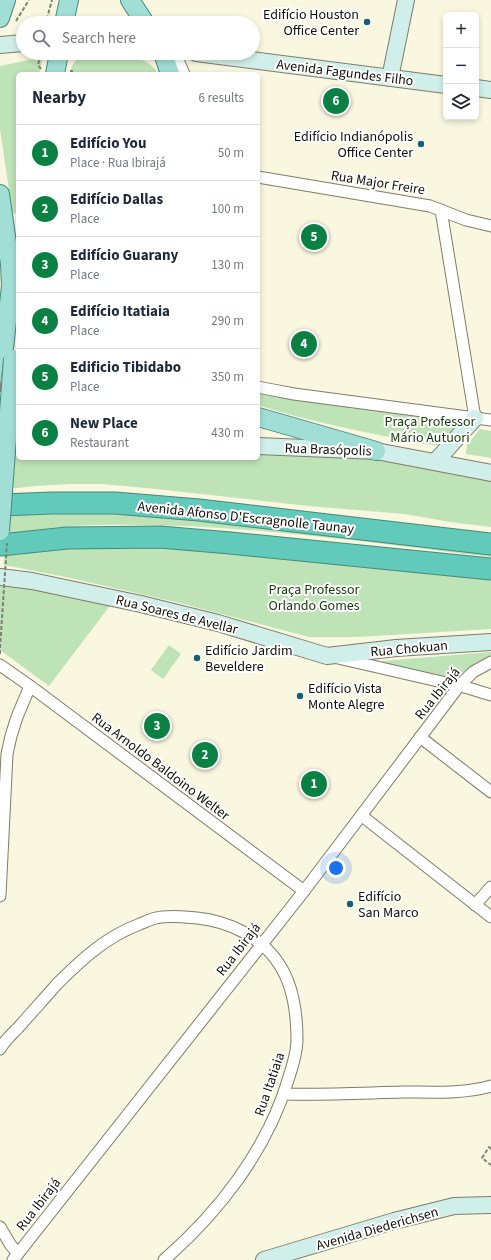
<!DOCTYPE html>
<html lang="en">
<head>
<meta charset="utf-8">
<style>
  :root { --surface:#fff; --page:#f2f2f3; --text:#1f2937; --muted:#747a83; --line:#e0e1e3; --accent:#0b8043 }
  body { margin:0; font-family:"Source Sans 3",sans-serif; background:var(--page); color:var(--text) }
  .controls { position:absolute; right:12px; top:12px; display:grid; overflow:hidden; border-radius:6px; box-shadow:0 2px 6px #0003 }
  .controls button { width:36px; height:36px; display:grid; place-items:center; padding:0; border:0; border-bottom:1px solid var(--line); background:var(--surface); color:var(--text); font:20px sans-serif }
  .you { position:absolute; left:336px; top:868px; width:14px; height:14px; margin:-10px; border:3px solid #fff; border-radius:50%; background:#1a73e8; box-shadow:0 0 0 6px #1a73e833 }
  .badge { display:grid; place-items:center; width:26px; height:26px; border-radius:50%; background:var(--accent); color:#fff; font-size:13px; font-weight:700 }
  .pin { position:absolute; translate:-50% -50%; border:2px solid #fff; box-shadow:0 1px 4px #0006 }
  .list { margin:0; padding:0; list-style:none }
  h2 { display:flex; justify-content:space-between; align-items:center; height:52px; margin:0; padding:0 16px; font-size:17px }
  h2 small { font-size:13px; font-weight:400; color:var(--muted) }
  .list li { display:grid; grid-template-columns:26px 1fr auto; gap:12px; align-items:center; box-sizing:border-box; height:56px; padding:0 16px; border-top:1px solid var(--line) }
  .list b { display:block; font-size:15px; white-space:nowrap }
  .list p { margin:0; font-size:13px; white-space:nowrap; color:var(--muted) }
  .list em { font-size:13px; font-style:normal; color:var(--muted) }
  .icon { flex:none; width:22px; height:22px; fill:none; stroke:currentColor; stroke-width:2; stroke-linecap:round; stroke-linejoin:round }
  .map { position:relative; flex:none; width:491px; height:1260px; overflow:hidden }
  .search { position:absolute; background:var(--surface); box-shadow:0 2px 6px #0003; left:16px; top:16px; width:244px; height:44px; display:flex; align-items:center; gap:10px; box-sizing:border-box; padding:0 14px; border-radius:22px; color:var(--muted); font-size:15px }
  .panel { position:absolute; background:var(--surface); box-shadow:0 2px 6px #0003; left:16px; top:72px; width:244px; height:388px; border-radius:6px }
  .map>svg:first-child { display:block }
  .green { fill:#bee3b6 }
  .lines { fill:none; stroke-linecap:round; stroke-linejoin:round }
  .street-casing { stroke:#7f7c68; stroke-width:13 }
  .secondary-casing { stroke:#7f7c68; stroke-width:18 }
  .primary-casing { stroke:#46897c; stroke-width:20 }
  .highway-casing { stroke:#46897c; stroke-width:23 }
  .path { stroke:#828071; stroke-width:2; stroke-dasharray:4 2; stroke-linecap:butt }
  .street { stroke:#fff; stroke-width:11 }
  .secondary { stroke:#d0efea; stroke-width:16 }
  .primary { stroke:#a1dfd6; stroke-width:18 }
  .highway { stroke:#62caba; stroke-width:21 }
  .rail-casing { stroke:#888677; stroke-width:4.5 }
  .rail { stroke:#fff; stroke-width:3; stroke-dasharray:9; stroke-linecap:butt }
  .primary-bridge-casing { stroke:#46897c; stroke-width:20; stroke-linecap:butt }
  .path-bridge { stroke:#828071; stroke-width:2; stroke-dasharray:4 2; stroke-linecap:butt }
  .primary-bridge { stroke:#a1dfd6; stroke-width:18 }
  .poi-dot { fill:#185f70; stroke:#fff; stroke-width:1.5 }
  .labels { text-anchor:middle; stroke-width:4; stroke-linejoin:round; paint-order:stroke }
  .poi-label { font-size:14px; fill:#111008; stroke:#fff; text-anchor:start }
  .street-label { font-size:14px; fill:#111008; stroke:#fff }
  .park-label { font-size:14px; fill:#133c09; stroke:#fff }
</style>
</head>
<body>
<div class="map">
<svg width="491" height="1260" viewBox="0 0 491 1260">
  <rect width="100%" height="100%" fill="#faf7e1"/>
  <g class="green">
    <path d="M84,56C100,56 130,57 144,61C151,64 155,68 158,74H70C72,64 74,60 84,56Z"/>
    <path d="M43,57L39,74H18V212L14,214L12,210L0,129V66Z"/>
    <path d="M258,391L464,418L445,444L438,445L423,444C368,432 312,423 258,405Z"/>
    <path d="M480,429L491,431V458L466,454L467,445Z"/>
    <path d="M258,450L356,455L491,477V527L450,522L405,514L309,506L156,489L103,484H70L35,486L7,489L11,454L18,453V458H258Z"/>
    <path d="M58,505L491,549V557C362,542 232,522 101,525C69,525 37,530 5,534V507Z"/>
    <path d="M172,547L491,578V629L357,637H309L176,602L70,578L4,565V556L58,549Z"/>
    <path d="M0,581L112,603L49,686L0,650Z"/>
    <path d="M169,645L181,654L163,679L151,670Z"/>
    <path d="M491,652V656L477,662L454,679L384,663L382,661Z"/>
  </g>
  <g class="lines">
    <defs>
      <g id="street">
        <path d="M175,53L184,74"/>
        <path d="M258,177L430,206L466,220L491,226"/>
        <path d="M441,210L475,418"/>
        <path d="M258,387L268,389L294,394L491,420"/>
        <path d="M338,658L468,688L491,695"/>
        <path d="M0,665L30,686L304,891"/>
        <path d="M420,737L491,792"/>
        <path d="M362,816L491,917"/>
        <path d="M0,896L7,754L11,736L17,717L30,686"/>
        <path d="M475,905L491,887"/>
        <path d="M0,1049C4,1041 12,1034 18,1028C31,1013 44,999 57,984C82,959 107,936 140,924C145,922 151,919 156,918C169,915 184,917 197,918C228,921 262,937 279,964C293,985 297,1015 297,1040C297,1054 292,1068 288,1080C267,1150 219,1212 164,1260"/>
        <path d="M284,1094C324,1095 363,1093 403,1092C432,1092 463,1094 491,1086"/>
        <path d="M0,1227L10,1244L18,1254"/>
        <path d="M13,1260L304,891L459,686L473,672L491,662"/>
      </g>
      <g id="secondary">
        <path d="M0,45L23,43"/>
        <path d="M196,53L446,85"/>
        <path d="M390,78L406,0"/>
        <path d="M476,88L491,90"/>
        <path d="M258,446L376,451L491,473"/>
        <path d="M435,462L475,418"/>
        <path d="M0,577L32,581L141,604L218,623L327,656L396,648L491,642"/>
        <path d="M264,1260L394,1221L454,1206L491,1205"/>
      </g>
      <g id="primary">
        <path d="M130,0L145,23"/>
        <path d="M0,18L6,0"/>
        <path d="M64,23L69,0"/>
        <path d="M163,53L170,74"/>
        <path d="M55,74L59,53"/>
        <path d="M0,194L10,264L11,286L0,383"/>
        <path d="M258,417L286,425L376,451"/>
      </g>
      <g id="highway">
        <path d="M0,505L52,503H115L199,510L491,544"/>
        <path d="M0,545L67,538L160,537L230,543L491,569"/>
      </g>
    </defs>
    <use href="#street" class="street-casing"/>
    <use href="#secondary" class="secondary-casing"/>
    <use href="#primary" class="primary-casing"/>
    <use href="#highway" class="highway-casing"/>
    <g class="path">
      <path d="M16,21L29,0"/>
      <path d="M43,23L46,22L52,0"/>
      <path d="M41,69L38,65L41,53"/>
      <path d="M70,71H72V74"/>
      <path d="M0,654V648"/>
      <path d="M491,1149L489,1147L482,1158L491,1165"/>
    </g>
    <use href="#street" class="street"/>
    <use href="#secondary" class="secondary"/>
    <use href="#primary" class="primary"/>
    <use href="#highway" class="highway"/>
    <defs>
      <path id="rail" d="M0,401L6,358"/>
    </defs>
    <use href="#rail" class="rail-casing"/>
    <use href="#rail" class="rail"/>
    <defs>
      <path id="primary-bridge" d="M0,531L13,359"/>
    </defs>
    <use href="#primary-bridge" class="primary-bridge-casing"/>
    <path class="path-bridge" d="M0,648L7,543"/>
    <use href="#primary-bridge" class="primary-bridge"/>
  </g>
  <g class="poi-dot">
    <circle cx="367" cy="22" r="4"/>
    <circle cx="421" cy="144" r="4"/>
    <circle cx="197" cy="658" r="4"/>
    <circle cx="300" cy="696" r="4"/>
    <circle cx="350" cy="904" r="4"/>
  </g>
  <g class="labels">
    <g class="poi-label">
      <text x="359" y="19" text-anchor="end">Edifício Houston<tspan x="359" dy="16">Office Center</tspan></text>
      <text x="413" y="141" text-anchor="end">Edifício Indianópolis<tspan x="413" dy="16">Office Center</tspan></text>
      <text x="205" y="655">Edifício Jardim<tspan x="205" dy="16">Beveldere</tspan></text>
      <text x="308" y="693">Edifício Vista<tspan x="308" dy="16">Monte Alegre</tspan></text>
      <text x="358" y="901">Edifício<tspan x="358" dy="16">San Marco</tspan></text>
    </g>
    <g class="street-label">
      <text transform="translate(345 72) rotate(7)" y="5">Avenida Fagundes Filho</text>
      <text transform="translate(378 182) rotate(9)" y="5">Rua Major Freire</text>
      <text transform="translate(328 449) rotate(2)" y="5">Rua Brasópolis</text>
      <text transform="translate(246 517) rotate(6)" y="5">Avenida Afonso D'Escragnolle Taunay</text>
      <text transform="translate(177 614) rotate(14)" y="5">Rua Soares de Avellar</text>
      <text transform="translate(409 648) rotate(-5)" y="5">Rua Chokuan</text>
      <text transform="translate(437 693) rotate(-51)" y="5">Rua Ibirajá</text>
      <text transform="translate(161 766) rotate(37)" y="5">Rua Arnoldo Baldoino Welter</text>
      <text transform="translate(238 949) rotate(-52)" y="5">Rua Ibirajá</text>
      <text transform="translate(269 1084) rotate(-71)" y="5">Rua Itatiaia</text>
      <text transform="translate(38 1204) rotate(-52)" y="5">Rua Ibirajá</text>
      <text transform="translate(377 1228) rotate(-16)" y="5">Avenida Diederichsen</text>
    </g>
    <g class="park-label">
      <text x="430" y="426">Praça Professor<tspan x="430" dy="16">Mário Autuori</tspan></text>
      <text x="314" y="594">Praça Professor<tspan x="314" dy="16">Orlando Gomes</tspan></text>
    </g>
  </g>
</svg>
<div class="controls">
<button>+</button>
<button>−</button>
<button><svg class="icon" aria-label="layers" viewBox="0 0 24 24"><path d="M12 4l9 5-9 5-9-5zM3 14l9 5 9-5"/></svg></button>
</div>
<div class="you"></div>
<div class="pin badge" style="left:314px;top:784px">1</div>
<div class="pin badge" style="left:205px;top:755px">2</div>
<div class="pin badge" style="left:157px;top:726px">3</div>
<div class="pin badge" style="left:304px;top:344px">4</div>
<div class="pin badge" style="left:314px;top:237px">5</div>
<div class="pin badge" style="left:336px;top:101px">6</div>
<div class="search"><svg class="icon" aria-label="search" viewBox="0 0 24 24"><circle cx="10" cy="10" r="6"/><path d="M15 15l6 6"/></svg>Search here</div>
<section class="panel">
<h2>Nearby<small>6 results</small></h2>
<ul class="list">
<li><span class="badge">1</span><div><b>Edifício You</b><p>Place · Rua Ibirajá</p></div><em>50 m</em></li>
<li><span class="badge">2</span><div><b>Edifício Dallas</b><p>Place</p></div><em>100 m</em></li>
<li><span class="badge">3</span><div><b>Edifício Guarany</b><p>Place</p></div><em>130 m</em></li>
<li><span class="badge">4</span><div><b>Edifício Itatiaia</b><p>Place</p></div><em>290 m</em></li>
<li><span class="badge">5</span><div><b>Edificio Tibidabo</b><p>Place</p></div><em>350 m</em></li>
<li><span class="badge">6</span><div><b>New Place</b><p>Restaurant</p></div><em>430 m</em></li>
</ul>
</section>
</div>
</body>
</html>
